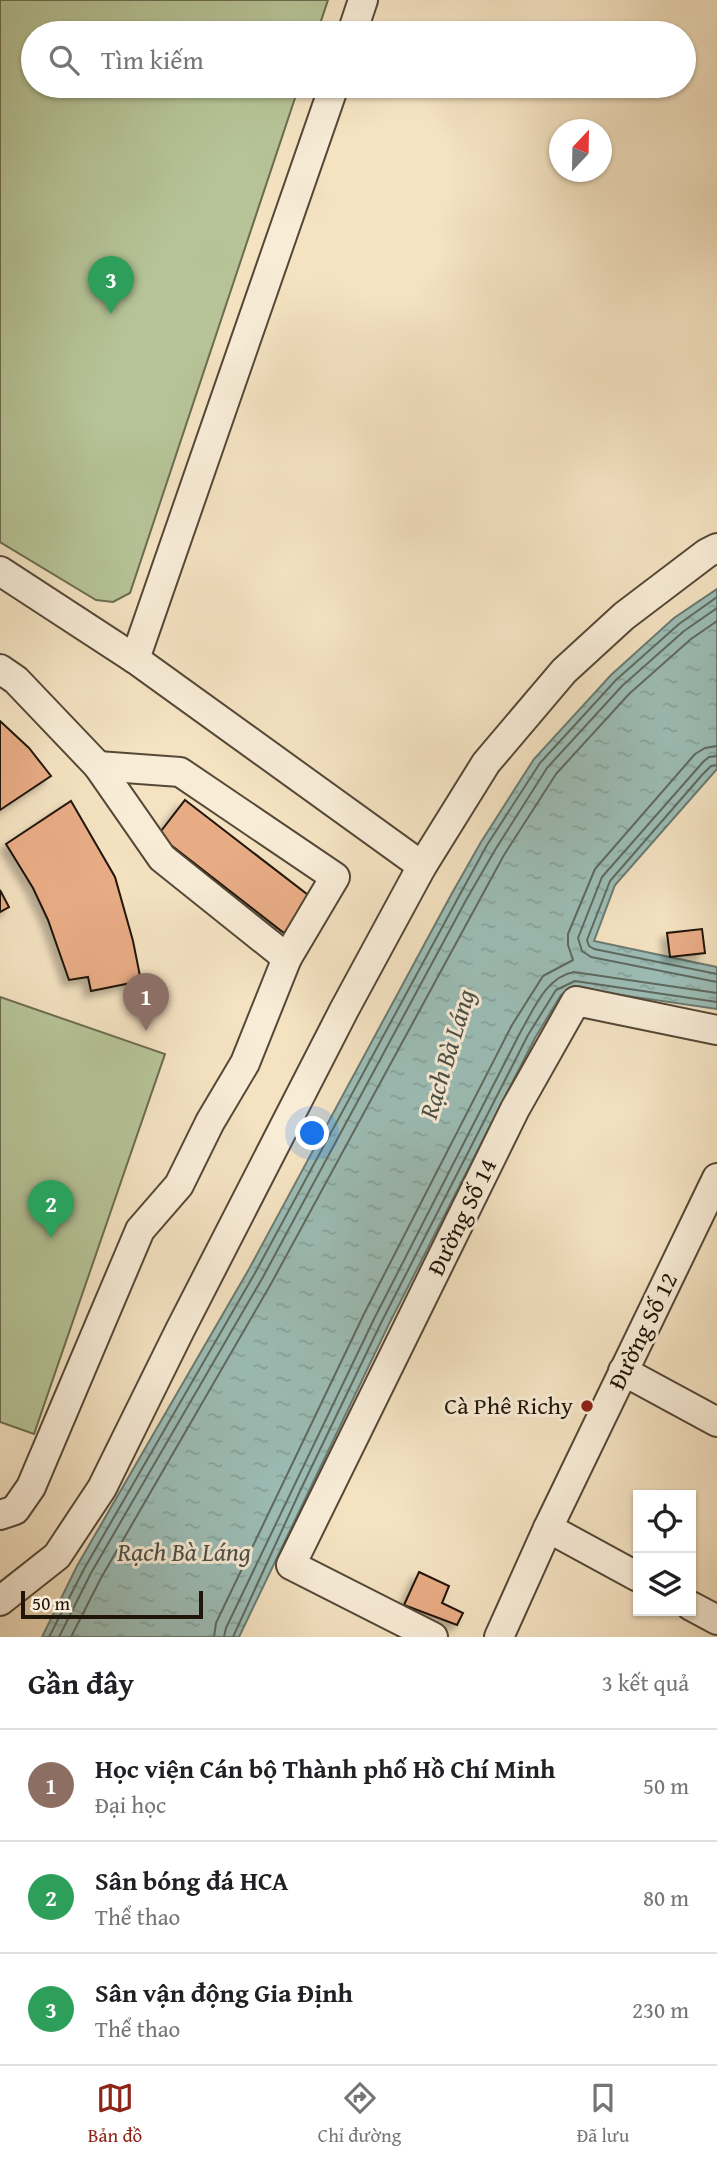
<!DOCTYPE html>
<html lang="vi">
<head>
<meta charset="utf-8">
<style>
  :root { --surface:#fff; --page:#f2f2f2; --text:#202124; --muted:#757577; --line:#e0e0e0; --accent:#8f2418 }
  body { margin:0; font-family:"Gentium Book Plus",serif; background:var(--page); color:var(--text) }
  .controls { position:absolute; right:21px; bottom:21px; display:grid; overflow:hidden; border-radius:0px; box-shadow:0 2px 5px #0004 }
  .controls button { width:63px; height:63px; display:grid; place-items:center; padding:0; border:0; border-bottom:2px solid var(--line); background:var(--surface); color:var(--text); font:35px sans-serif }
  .compass { position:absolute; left:549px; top:119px; width:63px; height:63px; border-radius:50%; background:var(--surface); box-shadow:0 2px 5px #0004; rotate:22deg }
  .scale { position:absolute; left:21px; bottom:18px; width:182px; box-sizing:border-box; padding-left:7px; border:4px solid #201509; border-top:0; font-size:19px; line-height:24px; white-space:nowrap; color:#201509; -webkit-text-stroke:5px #f8ecd7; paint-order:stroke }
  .you { position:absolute; left:313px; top:1134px; width:24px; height:24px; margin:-18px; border:5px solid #fff; border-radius:50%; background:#1a73e8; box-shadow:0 0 0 10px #1a73e833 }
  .badge { display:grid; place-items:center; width:46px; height:46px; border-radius:50%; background:var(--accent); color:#fff; font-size:23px; font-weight:700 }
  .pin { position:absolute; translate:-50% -58px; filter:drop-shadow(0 2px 4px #0008) }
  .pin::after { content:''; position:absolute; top:37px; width:24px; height:21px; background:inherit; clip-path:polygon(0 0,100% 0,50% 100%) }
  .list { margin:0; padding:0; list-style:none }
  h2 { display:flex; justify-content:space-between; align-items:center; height:91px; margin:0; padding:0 28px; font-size:30px }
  h2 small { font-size:23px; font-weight:400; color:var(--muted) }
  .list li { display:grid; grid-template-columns:46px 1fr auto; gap:21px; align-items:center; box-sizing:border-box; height:112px; padding:0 28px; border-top:2px solid var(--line) }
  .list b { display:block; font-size:26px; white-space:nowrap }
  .list p { margin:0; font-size:23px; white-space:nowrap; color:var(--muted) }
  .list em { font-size:23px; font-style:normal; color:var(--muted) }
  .icon { flex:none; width:38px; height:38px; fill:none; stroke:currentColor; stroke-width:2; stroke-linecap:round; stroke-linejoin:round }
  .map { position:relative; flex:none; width:717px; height:1637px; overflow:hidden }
  .search { position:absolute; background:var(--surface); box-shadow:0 2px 5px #0004; left:21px; right:21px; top:21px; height:77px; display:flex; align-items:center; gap:18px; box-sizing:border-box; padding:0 24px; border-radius:38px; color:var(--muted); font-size:26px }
  .sheet { height:427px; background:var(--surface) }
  nav { display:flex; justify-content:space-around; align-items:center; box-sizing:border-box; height:98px; border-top:2px solid var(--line); background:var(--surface); font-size:19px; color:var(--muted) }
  nav a { display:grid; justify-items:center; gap:4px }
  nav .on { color:var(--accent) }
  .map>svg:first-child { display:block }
  .green { fill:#b6c497; stroke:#6b6c50; stroke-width:2 }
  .water { fill:url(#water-ripples); stroke:#6a7a71; stroke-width:2 }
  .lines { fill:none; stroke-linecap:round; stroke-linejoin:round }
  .shore { stroke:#5e6960; stroke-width:2 }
  .building { fill:#e8ac85; stroke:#201509; stroke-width:2; filter:url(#shadow) }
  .minor-casing { stroke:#554837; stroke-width:32 }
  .minor { stroke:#f8ecd7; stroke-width:28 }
  .poi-dot { fill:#8f2418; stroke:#f8ecd7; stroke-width:2.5 }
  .labels { text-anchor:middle; stroke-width:6; stroke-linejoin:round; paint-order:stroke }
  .street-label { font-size:24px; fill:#201509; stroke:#f8ecd7 }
  .poi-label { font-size:24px; fill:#201509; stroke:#f8ecd7; text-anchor:end }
  .water-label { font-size:26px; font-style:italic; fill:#4b5046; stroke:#f8ecd7 }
</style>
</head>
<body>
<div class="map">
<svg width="717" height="1637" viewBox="0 0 717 1637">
  <defs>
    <pattern id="water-ripples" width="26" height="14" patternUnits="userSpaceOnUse" patternTransform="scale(1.75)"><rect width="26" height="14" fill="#9cbdb6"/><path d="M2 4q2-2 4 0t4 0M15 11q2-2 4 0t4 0" fill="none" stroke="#86a29b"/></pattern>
    <filter id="shadow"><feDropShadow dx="-6" dy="6" stdDeviation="3.5" flood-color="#0004"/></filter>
  </defs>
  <rect width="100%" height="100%" fill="#f4e2c1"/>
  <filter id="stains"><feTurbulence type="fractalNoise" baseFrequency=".00286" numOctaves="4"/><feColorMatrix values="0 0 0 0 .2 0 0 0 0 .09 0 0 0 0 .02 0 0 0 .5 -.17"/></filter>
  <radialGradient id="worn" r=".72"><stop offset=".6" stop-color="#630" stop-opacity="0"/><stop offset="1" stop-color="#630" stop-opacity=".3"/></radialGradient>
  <g class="green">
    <path d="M0,0H328L317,33H33V86H299L130,593L113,602L96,600L0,542Z"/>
    <path d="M0,997L165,1054L34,1434L0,1422Z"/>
  </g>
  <path class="water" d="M717,589V769L615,885L594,941L717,967V1009L573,988L561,995L535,1038L388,1326L239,1637H42L77,1566L249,1269L451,895L481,842L534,759L611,675L674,618Z"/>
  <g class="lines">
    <g class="shore">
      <path d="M717,756L709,757L703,762L602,877L578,938L582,951L591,957L717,982"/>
      <path d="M717,765L711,766L702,775L610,881L587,940L589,946L594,949L717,974"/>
      <path d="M49,1637L84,1569L255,1273L458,898L487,845L540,763L616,680L679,624L717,597"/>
      <path d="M59,1637L91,1573L263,1277L465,902L495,850L547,768L622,686L684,631L717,608"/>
      <path d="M71,1637L101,1578L272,1282L504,855L556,774L629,694L691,639L717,621"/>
      <path d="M214,1637L216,1623L364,1314L512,1025L543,976L573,960L568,945V934L595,869L695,754L705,748L717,746"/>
      <path d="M224,1637L226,1628L374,1319L521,1031C534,1009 546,977 574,972L717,993"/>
      <path d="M233,1637L300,1491L381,1323L528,1035L556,990L575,981L717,1002"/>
    </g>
  </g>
  <g class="building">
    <path d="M0,721L29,748L51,776L0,810Z"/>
    <path d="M185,800L312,898L284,933L158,835Z"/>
    <path d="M71,801L115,877L133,941L141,981L91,991L88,977L69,980L48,920L33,888L6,844Z"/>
    <path d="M0,890L9,907L0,912Z"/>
    <path d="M702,929L705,953L670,957L667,933Z"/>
    <path d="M419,1572L449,1586L442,1603L463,1613L457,1625L404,1605Z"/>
  </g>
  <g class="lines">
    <defs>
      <g id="minor">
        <path d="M352,33L363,0"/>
        <path d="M0,571L135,659L422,866"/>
        <path d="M135,659L334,86"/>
        <path d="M0,669L16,680L98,766L162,858L287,958L245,1063L210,1122L179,1185L140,1230L31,1487L15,1510L0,1515"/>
        <path d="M98,766L180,772L335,877L287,958"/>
        <path d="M623,1371L717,1422"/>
        <path d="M548,1528L638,1577"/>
        <path d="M0,1601L57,1556L102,1488L180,1330L344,1010L422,866L486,763L564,671L624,616L707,553L717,548"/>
        <path d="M691,1606L717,1620"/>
        <path d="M433,1637L291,1565L515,1109L576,1001L717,1030"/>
        <path d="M499,1637L548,1528L717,1178"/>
      </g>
    </defs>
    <use href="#minor" class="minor-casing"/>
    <use href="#minor" class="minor"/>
  </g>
  <circle class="poi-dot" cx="587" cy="1406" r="7"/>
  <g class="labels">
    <g class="street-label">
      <text transform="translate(462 1217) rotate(-64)" y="8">Đường Số 14</text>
      <text transform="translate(643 1331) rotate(-64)" y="8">Đường Số 12</text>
    </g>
    <g class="poi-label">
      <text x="573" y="1414">Cà Phê Richy</text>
    </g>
    <g class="water-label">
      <text transform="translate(447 1054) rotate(-73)" y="9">Rạch Bà Láng</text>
      <text x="184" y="1561">Rạch Bà Láng</text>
    </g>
  </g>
  <rect width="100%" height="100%" filter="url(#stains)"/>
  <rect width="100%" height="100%" fill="url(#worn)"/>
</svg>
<div class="controls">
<button><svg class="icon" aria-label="locate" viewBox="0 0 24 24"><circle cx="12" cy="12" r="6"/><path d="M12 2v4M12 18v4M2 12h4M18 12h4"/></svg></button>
<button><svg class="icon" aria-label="layers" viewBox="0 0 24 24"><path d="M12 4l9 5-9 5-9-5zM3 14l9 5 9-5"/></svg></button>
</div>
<svg class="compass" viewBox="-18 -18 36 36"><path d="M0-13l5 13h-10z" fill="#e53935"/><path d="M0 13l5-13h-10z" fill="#757577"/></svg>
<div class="scale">50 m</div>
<div class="you"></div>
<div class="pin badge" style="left:146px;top:1031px;background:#8d6e63">1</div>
<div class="pin badge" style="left:51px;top:1238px;background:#2e9e5b">2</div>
<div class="pin badge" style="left:111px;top:314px;background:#2e9e5b">3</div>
<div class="search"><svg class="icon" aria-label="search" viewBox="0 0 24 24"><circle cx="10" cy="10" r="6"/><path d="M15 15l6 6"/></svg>Tìm kiếm</div>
</div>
<section class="sheet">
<h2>Gần đây<small>3 kết quả</small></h2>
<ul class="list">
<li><span class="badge" style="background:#8d6e63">1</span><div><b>Học viện Cán bộ Thành phố Hồ Chí Minh</b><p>Đại học</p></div><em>50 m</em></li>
<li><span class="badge" style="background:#2e9e5b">2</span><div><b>Sân bóng đá HCA</b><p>Thể thao</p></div><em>80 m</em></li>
<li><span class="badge" style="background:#2e9e5b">3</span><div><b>Sân vận động Gia Định</b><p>Thể thao</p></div><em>230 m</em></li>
</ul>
</section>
<nav>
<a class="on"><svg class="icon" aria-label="map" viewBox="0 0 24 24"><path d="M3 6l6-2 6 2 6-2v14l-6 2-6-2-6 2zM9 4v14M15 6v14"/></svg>Bản đồ</a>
<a><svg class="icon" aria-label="directions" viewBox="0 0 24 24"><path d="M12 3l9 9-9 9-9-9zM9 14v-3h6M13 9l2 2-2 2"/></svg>Chỉ đường</a>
<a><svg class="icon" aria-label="saved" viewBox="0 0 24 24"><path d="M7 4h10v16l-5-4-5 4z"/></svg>Đã lưu</a>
</nav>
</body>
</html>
